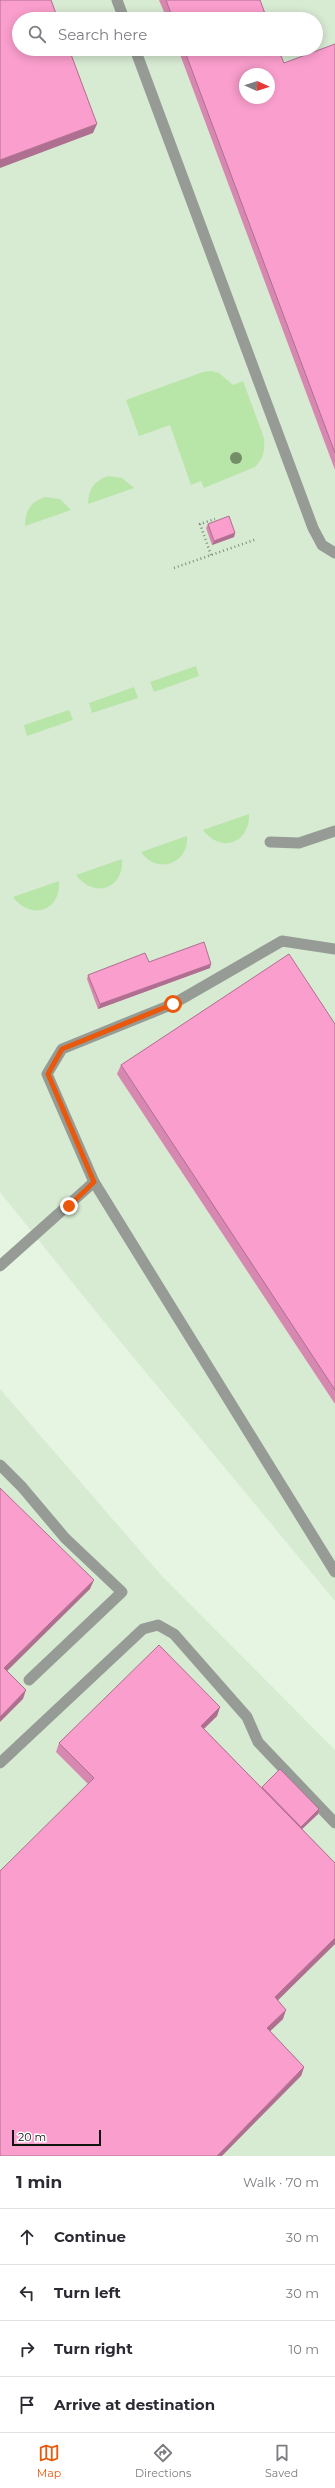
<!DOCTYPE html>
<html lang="en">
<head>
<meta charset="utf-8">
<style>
  :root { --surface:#fff; --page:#f2f2f3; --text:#2b2b33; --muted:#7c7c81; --line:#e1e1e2; --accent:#ea580c }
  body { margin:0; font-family:Montserrat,sans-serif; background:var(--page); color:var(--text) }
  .compass { position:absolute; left:239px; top:68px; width:36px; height:36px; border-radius:50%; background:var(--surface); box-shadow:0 2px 10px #0003; rotate:93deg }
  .scale { position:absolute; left:12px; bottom:10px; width:89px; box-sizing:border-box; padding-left:4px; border:2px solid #0f140e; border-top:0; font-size:11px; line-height:14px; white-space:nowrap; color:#0f140e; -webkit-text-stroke:3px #fff; paint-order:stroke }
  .stop { position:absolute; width:12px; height:12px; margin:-9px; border:3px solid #ea580c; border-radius:50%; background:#fff }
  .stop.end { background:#ea580c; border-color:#fff; box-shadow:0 1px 4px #0008 }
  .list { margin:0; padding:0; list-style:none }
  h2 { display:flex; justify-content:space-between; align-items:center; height:52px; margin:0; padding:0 16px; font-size:17px }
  h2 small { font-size:13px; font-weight:400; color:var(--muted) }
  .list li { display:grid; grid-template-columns:26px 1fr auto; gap:12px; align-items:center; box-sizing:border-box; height:56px; padding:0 16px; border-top:1px solid var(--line) }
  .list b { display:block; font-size:15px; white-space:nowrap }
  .list em { font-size:13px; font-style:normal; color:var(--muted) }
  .icon { flex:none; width:22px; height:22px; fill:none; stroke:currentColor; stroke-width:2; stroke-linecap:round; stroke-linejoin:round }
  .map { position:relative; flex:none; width:335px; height:2156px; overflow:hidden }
  .search { position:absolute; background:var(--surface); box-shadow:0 2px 10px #0003; left:12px; right:12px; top:12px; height:44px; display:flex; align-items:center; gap:10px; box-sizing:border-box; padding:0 14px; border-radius:22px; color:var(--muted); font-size:15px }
  .sheet { height:276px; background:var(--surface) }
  nav { display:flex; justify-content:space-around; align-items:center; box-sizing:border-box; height:56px; border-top:1px solid var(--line); background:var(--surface); font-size:11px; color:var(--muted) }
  nav a { display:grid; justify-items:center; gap:2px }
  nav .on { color:var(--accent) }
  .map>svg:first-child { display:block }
  .built { fill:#d7ead2; fill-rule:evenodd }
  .green { fill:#b8e6a9 }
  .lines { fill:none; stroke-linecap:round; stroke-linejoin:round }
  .path { stroke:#808a7e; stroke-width:2.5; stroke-dasharray:1 3; stroke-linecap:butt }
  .service { stroke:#969c95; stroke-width:11 }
  .tree { fill:#748f68 }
  .wall { fill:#d788b0 }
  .shaded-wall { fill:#af6f90 }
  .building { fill:#fa9ecd; stroke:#af6f90; fill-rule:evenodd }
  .route { stroke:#ea580c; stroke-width:5 }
</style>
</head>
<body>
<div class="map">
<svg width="335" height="2156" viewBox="0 0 335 2156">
  <rect width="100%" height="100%" fill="#e6f4e2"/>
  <g class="built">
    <path d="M0,0H335V1601L101,1318L0,1192ZM19,19H316V49H19ZM245,74H269V98H245Z"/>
    <path d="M0,1389L161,1575L335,1750V2156H0Z"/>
  </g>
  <g class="green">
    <path d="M211,371L219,373L233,385L243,381L264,438C265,450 264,458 255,467L204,488L201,481L191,485L170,425L139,436L126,400L203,372Z"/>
    <path d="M108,476L122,478L134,488L88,504C88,490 94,481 108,476Z"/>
    <path d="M45,497L60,499L71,510L25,526C25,511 30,502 45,497Z"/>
    <path d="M196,666L199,676L154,692L150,682Z"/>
    <path d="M134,687L138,698L92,713L89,703Z"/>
    <path d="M69,710L73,720L27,736L24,725Z"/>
    <path d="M249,814C250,843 221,854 203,830Z"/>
    <path d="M187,836C189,864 157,875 141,852Z"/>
    <path d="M122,859C124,889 94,899 76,875Z"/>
    <path d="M59,881C61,911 31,921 13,897Z"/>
  </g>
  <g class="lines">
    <g class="path">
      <path d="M211,555L200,524L215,519"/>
      <path d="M174,568L257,539"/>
    </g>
    <g class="service">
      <path d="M117,0L124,19"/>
      <path d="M135,49L313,528L322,545L335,553"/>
      <path d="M270,842L299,843L335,831"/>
      <path d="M94,1182L47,1074L62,1049L173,1004L282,941L335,949"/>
      <path d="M0,1266L94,1182L335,1572"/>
      <path d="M0,1465L22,1487L65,1538L122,1592L29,1680"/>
      <path d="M0,1763L143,1629L158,1625L174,1634L247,1717L258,1742L335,1823"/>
    </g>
  </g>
  <circle class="tree" cx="236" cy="458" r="6"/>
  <g class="wall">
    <path d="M159,0H260L267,19H167Z"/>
    <path d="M335,44V470L178,49H278L284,63Z"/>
    <path d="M208,524L235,533L234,537L212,545L206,528Z"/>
    <path d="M149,962L210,968L98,1009L87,979L88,975Z"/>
    <path d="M335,1024V1404L117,1074L121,1065Z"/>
    <path d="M220,1707L217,1716L204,1729L262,1788V1787L319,1809L318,1814L302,1829L335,1863V1944L278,2000L283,2019L270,2031L304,2067L301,2076L88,1784L56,1752L59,1743Z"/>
  </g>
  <g class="shaded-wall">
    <path d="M97,124L93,133L0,168V160Z"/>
    <path d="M235,533L234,537L212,545L214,541Z"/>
    <path d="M211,964L210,968L98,1009L100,1004Z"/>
    <path d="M94,1580L90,1589L1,1677L4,1668Z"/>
    <path d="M26,1690L23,1699L0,1722V1717Z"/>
    <path d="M220,1707L217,1716L197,1735L201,1726Z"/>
    <path d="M319,1809L318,1814L300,1831L301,1827Z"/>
    <path d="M335,1938V1944L272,2006L275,1997Z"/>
    <path d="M286,2010L283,2019L264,2037L267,2028Z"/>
    <path d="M304,2067L301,2076L222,2156H217Z"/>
  </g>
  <g class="building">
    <path d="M0,0H51L58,19H19V49H69L97,124L0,160Z"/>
    <path d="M166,0H260L267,19H173Z"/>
    <path d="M335,44V453L184,49H278L284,63ZM245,74H269V98H245Z"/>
    <path d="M229,516L235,533L214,541L208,524Z"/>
    <path d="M204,942L211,964L100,1004L88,975L145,953L149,962Z"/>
    <path d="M289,954L335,1024V1390L121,1065Z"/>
    <path d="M0,1488L94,1580L4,1668L26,1690L0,1717Z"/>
    <path d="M159,1645L220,1707L201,1726L335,1863V1938L275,1997L286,2010L267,2028L304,2067L217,2156H0V1871L94,1778L59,1743Z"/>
    <path d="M280,1769L319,1809L301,1827L262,1787Z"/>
  </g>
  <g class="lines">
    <path class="route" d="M69,1206L94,1182L48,1074L62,1049L173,1004"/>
  </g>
</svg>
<svg class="compass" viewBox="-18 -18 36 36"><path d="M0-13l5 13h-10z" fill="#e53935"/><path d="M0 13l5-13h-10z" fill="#7c7c81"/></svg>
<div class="scale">20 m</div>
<div class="stop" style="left:173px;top:1004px"></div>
<div class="stop end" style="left:69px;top:1206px"></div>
<div class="search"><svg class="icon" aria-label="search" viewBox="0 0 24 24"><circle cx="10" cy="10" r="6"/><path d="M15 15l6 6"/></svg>Search here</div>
</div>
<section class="sheet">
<h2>1 min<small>Walk · 70 m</small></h2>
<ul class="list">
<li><svg class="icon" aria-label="ahead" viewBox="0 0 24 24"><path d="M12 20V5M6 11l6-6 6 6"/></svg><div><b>Continue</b></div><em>30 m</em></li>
<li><svg class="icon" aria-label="left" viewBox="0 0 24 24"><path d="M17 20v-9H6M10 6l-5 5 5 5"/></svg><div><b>Turn left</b></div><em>30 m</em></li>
<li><svg class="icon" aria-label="right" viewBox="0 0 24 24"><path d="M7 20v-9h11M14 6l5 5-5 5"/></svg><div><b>Turn right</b></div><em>10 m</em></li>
<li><svg class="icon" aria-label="arrive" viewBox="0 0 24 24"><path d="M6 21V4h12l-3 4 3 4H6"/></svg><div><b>Arrive at destination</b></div></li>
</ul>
</section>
<nav>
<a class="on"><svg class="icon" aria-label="map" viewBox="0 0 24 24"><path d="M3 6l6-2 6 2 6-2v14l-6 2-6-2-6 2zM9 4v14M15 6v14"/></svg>Map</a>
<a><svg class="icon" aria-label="directions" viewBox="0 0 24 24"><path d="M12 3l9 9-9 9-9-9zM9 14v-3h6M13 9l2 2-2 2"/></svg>Directions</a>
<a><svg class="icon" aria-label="saved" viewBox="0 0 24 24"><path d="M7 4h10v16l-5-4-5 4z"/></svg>Saved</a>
</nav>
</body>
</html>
